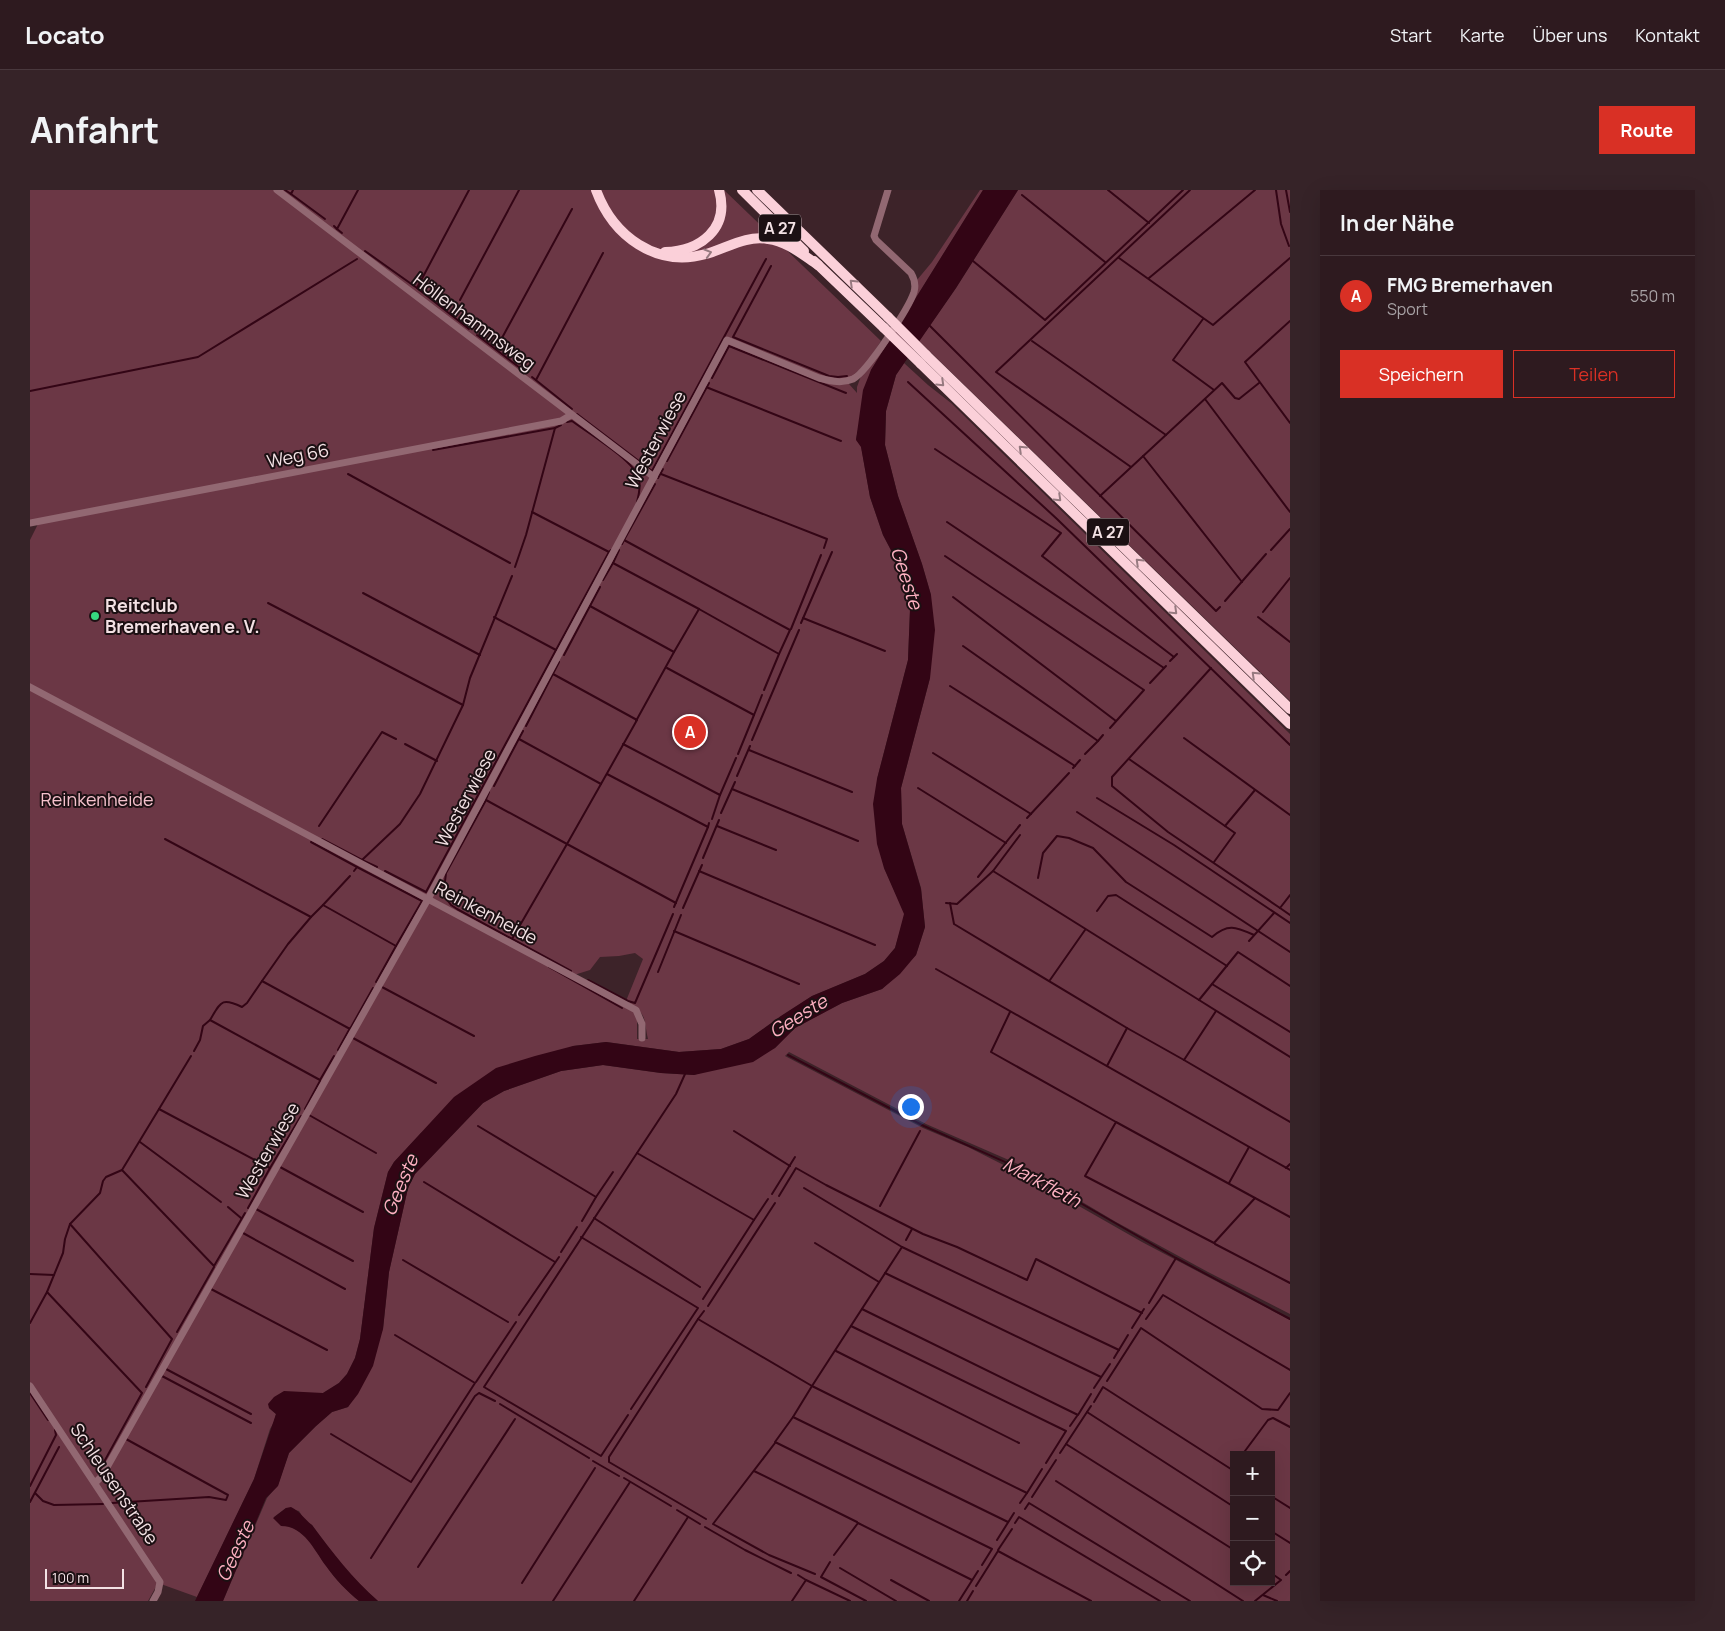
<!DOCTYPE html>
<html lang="de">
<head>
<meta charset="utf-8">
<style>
  :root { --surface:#2e1a1f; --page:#362328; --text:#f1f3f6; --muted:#a7a1a4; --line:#49383d; --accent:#d93025 }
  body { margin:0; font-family:Manrope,sans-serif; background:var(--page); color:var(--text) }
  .controls { position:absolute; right:15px; bottom:15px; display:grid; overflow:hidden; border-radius:0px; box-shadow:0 5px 20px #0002 }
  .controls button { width:45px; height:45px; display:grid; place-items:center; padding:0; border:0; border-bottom:1px solid var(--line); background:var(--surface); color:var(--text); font:25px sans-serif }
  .scale { position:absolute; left:15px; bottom:12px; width:79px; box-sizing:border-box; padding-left:5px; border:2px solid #f3e1e4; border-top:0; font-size:14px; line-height:18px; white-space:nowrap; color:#f3e1e4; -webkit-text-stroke:4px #1c1013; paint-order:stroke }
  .you { position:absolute; left:880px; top:916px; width:18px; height:18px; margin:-12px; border:4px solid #fff; border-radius:50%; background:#1a73e8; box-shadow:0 0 0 8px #1a73e833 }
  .badge { display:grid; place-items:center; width:32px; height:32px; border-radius:50%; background:var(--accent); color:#fff; font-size:16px; font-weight:700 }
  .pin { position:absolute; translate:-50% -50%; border:2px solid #fff; box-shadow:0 1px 5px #0006 }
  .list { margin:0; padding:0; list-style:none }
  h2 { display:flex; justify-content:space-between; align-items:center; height:65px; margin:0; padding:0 20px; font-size:21px }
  h2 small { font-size:16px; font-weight:400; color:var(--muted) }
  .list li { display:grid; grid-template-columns:32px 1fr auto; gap:15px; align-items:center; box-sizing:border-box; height:80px; padding:0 20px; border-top:1px solid var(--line) }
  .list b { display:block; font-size:19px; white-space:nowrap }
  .list p { margin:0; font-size:16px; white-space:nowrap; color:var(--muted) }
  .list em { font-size:16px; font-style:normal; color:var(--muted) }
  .actions { display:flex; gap:10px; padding:15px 20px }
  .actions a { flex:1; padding:11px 0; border:1px solid var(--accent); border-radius:0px; text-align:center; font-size:18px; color:var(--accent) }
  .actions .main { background:var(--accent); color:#fff }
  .icon { flex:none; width:28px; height:28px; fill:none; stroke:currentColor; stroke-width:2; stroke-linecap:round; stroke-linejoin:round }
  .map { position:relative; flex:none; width:1260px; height:1411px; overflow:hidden; border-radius:0px }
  header { display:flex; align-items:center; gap:30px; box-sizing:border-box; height:70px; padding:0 25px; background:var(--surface); border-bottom:1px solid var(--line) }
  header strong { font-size:24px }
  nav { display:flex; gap:28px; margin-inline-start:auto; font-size:18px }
  .intro { display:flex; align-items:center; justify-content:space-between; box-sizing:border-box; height:120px; padding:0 30px }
  h1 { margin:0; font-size:35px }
  .button { padding:12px 22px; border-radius:0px; background:var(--accent); color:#fff; font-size:18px; font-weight:700 }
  main { display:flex; gap:30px; padding:0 30px }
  aside { flex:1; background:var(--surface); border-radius:0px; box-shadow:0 5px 20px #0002 }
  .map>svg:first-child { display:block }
  .green { fill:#6b3745; fill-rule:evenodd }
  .water { fill:#330515 }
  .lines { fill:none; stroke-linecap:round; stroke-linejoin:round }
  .stream { stroke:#330515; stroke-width:2 }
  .minor { stroke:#926872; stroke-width:7 }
  .highway { stroke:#fbd0d9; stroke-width:10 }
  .highway-bridge { stroke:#fbd0d9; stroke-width:10 }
  .oneway { stroke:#977a80 }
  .poi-dot { fill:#36d881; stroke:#1c1013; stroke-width:2 }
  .labels { text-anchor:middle; stroke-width:4; stroke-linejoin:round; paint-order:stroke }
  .shield { fill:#1c1013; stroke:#b2a2a5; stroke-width:1 }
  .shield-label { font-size:16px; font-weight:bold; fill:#f3e1e4 }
  .street-label { font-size:18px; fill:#f3e1e4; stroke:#1c1013 }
  .poi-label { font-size:18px; font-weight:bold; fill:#f3e1e4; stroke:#1c1013; text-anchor:start }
  .park-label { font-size:18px; fill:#f5c1cc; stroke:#1c1013 }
  .water-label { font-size:19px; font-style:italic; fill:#fdb0c1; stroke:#1c1013 }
</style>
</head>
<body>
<header>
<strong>Locato</strong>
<nav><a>Start</a><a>Karte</a><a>Über uns</a><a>Kontakt</a></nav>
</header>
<div class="intro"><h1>Anfahrt</h1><a class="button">Route</a></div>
<main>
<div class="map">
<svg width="1260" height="1411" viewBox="0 0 1260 1411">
  <rect width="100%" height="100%" fill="#3d2329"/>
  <g class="green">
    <path d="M0,0H694L851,151L836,174L813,194H819L827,203V197L831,186L886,104L887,90L902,72L950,0H953L841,180L826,249L831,256L840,307L853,345L863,364L869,385L876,399L880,420L878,470L847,589L854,678L875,724L865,758L854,771L835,784L782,806L751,826L719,849L691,859L649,862L576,852L543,856L391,943L364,972L358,982L344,1038L330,1149L325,1168L317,1184L309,1193L293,1203H275L239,1218L246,1224L244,1232L240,1239L224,1289L167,1407L128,1393L118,1411H0V499L604,821L607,830V849H618C613,827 618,824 596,811L613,769L605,763L589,766L570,767L560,780L544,785L0,495V350L8,334L0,330Z"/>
    <path d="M988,0H1260V511L889,151L926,98Z"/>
    <path d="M874,173L898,195L921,213L1260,544V1124L1178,1082L1086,1032L988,974L896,934L759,862L755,866L893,938L938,957L1005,991L1112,1052L1260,1130V1411H348C322,1389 302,1363 282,1335L275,1331L269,1321L256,1318L244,1327C255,1333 267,1339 277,1348C285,1357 290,1368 297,1377C306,1390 317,1401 329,1411H193L237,1308L248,1295L259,1263L286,1236L302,1222L318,1217L353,1139L359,1082L378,998L385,984L453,913L474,901L531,881L573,875L631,883L664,885L745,858L765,838L812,813L852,799L886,765L895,737L891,698L872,634L871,598L900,488L901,405L892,374L868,306L855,255L856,221L866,185ZM1204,1265H1241V1392H1204Z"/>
  </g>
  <g class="water">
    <path d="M953,0H988L926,98L866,185L856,221L855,255L868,306L892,374L901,405L905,440L900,488L871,598L872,634L891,699L895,737L886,765L870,784L852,799L812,813L765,838L745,858L723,872L664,885L631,883L573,875L531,881L474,901L453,913L385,984L378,998L359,1082L353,1139L343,1176L328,1204L318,1217L302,1222L286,1236L259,1263L248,1296L236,1308L193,1411H165L224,1289L246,1224L239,1218L238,1214L244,1207L254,1201L293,1203L309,1193L317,1184L325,1168L330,1149L344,1038L358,982L364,972L424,907L466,878L505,866L543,856L576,852L649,862L691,859L719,849L751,826L782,806L835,784L854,771L865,758L874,724L854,678L847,654L843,614L847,589L878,470L880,420L876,399L869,385L863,364L853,345L840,307L831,257L826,250L833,200L841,180Z"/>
    <path d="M261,1317C271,1322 274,1329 282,1335C302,1362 322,1388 348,1411H329C317,1401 305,1389 296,1376C284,1360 274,1336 251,1336L243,1328L256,1318Z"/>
  </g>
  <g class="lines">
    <g class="stream">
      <path d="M255,0L261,4L263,0"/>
      <path d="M1078,0L1119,33"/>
      <path d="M1246,0L1251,34L1259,56"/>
      <path d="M1256,0L1260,22"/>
      <path d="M261,4L295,29"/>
      <path d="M992,5L1075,72"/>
      <path d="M304,36L307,39L328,0"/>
      <path d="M307,39L312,43"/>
      <path d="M335,61L387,98L439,0"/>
      <path d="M1089,68L1183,135L1260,68"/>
      <path d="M943,71L1015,130L1153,0"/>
      <path d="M741,76L703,147L799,186L808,187L817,186"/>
      <path d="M1119,88L1225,0"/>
      <path d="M387,98L439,139"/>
      <path d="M430,110L489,0"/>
      <path d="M1173,129L1143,170L1184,200"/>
      <path d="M1260,131L1215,172L1260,233"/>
      <path d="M900,136L1186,421L1190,417"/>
      <path d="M447,145L494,181"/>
      <path d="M1002,151L1136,245"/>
      <path d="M466,159L542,19"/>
      <path d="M502,187L542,219"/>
      <path d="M682,188L699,156L816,203"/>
      <path d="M506,190L573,63"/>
      <path d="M878,192L1027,329L1260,555"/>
      <path d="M676,197L811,251"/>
      <path d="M0,201L168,167L327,69"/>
      <path d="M1175,209L1260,322"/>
      <path d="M547,224L622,281L736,69"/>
      <path d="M537,232L542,231C558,243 605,271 609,289C611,297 609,304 607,312"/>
      <path d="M905,259L1031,343L1012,366L1144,467L1147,464"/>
      <path d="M403,260L525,238L531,235"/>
      <path d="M1113,266L1212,392"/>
      <path d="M637,271L679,193"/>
      <path d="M1101,277L966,182L1160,0"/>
      <path d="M318,284L480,373"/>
      <path d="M631,284L797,349L794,358"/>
      <path d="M628,288L633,279"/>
      <path d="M1070,306L1192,193L1205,208L1209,209L1229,193"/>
      <path d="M502,322L579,362L581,360"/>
      <path d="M917,332L1134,478"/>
      <path d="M594,350L625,294"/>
      <path d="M592,354L594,350L760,440L749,464L669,419"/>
      <path d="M1241,360L1260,339"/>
      <path d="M915,366L1114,500L1080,538"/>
      <path d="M583,373L589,360"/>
      <path d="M485,377L496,345L525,238"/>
      <path d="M573,390L583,373L669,419L644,462"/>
      <path d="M333,403L450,465"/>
      <path d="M923,407L1086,531"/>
      <path d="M1195,411L1236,364"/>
      <path d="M238,413L433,515"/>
      <path d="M560,416L644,462L606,531"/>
      <path d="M1233,422L1260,388"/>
      <path d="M464,427L526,460L579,362"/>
      <path d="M1228,427L1260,452"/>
      <path d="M773,428L855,461"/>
      <path d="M771,433L802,362"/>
      <path d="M761,439L791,365"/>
      <path d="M933,456L1068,551L1073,545"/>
      <path d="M534,465L570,397"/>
      <path d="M1140,471L1144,467"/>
      <path d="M637,478L724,525L732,505"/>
      <path d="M1181,478L1082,587V596L1138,642L1250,718"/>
      <path d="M523,484L607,530L571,594"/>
      <path d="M1120,493L1136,476"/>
      <path d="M920,496L1045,576"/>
      <path d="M734,500L749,464"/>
      <path d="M496,536L529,472"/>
      <path d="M1154,548L1260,625"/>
      <path d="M489,549L571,594L537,654L646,713"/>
      <path d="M722,550L769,440"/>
      <path d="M375,554L407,571"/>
      <path d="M593,554L690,605L706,568"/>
      <path d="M719,560L822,602"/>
      <path d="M903,563L1001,624"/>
      <path d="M708,564L724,525"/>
      <path d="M1055,564L1068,551"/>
      <path d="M1099,569L1205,643L1184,672"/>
      <path d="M1043,578L1050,570"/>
      <path d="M577,584L678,637L679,633"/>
      <path d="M707,586L720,556"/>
      <path d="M464,596L493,541"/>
      <path d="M888,598L976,653"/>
      <path d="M702,599L828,651"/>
      <path d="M1067,608L1144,655L1260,733"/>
      <path d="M456,609L459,602"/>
      <path d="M1047,622L1260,762"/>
      <path d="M691,623L705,592"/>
      <path d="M997,628L1039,583"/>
      <path d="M682,629L690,605"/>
      <path d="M289,636L352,542L366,549"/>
      <path d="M687,636L746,660"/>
      <path d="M1195,636L1225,600"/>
      <path d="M135,649L281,727L293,715"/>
      <path d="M292,649L332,670"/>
      <path d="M281,652L327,677"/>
      <path d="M673,668L689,630"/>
      <path d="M347,677L332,670L370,634L390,604L433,515L440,488L482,386"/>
      <path d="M355,681L396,702L526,460"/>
      <path d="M669,681L845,755"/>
      <path d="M963,681L1169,810"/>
      <path d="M320,686L293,715L366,756L392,711L327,677L324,681"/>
      <path d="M948,687L990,635"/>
      <path d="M1008,688L1013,663L1027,646L1039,648L1063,658L1096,692L1182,747C1198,733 1206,737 1224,745"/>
      <path d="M414,700L416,683L456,610L537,654L482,749"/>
      <path d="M1260,705L1250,718L1260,725"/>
      <path d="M415,707L421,715L427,719L541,781"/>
      <path d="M916,713L927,714L963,681L990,645"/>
      <path d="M920,713L924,734L1097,838L1154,870L1186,821"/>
      <path d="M644,717L678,637"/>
      <path d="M653,718L672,675"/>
      <path d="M1067,721L1078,706L1086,705L1197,776"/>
      <path d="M281,727L258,754L232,791L320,839L343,798"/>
      <path d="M644,741L769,794"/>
      <path d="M1219,751L1244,723"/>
      <path d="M519,777L592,818"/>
      <path d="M906,779L1260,980"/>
      <path d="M628,782L651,725"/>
      <path d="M558,790L598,811L605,813L643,724"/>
      <path d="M1020,790L1055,740"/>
      <path d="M232,791L217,813L212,817C191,807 191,812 180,830L290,890L304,866"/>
      <path d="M346,792L366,756"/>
      <path d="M1182,794L1260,842"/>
      <path d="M1260,796L1208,762L1169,810L1260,867"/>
      <path d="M352,797L444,846"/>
      <path d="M980,822L961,862L1086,932L1055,986L1184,1053L1225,1008L1086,932"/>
      <path d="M323,848L406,893"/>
      <path d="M308,860L319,840"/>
      <path d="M164,861L170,850L173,836L180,830"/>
      <path d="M758,865L894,936L993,980L1146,1068L1260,1129"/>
      <path d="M161,866L129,919L240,978L271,926"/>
      <path d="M1154,870L1260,932"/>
      <path d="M1077,876L1097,838"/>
      <path d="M655,884L646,904L607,963L724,1030L738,1009"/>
      <path d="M129,919L92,980L184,1076L215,1023"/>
      <path d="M275,919L290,891"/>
      <path d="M279,925L346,963"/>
      <path d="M448,936L566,1007L552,1031"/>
      <path d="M704,941L760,976"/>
      <path d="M110,952L191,1012"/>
      <path d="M250,977L333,1022"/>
      <path d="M1256,978L1260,974"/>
      <path d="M92,980L76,987L73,991L70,1003L40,1034L142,1149L116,1197"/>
      <path d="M394,992L525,1072"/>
      <path d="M1199,993L1219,957"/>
      <path d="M774,998L872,1057"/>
      <path d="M742,1004L765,967"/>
      <path d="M749,1006L766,978L796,995L893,1044L927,1057L997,1090L1006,1069L1112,1123"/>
      <path d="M566,1007L583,982"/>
      <path d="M1225,1008L1260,1027"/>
      <path d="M850,1016L890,941"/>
      <path d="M198,1017L211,1028"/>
      <path d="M218,1018L240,978"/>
      <path d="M226,1019L323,1071"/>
      <path d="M564,1028L670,1097"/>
      <path d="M40,1034L35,1049L33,1063L17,1102L112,1203L69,1281"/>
      <path d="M213,1043L315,1099"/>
      <path d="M551,1047L668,1118L601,1219"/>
      <path d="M876,1050L882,1039"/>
      <path d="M785,1053L849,1092"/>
      <path d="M1185,1054L1260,1093"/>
      <path d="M531,1062L547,1037"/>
      <path d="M373,1070L478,1132"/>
      <path d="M855,1083L1071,1187"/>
      <path d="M0,1084L24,1085"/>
      <path d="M181,1099L297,1160"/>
      <path d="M673,1109L724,1030"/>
      <path d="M1119,1113L1146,1068"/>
      <path d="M678,1116L745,1013"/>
      <path d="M832,1119L1048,1225L1061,1204"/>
      <path d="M674,1121L668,1129L782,1196L872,1057L1089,1160"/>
      <path d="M489,1125L529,1067"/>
      <path d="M668,1129L579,1267V1272L676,1329"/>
      <path d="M1116,1129L1133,1105L1260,1180"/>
      <path d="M0,1133L17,1102"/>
      <path d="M821,1136L1036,1241L1016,1273"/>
      <path d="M1102,1138L1114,1119"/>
      <path d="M147,1142L184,1077"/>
      <path d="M806,1161L989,1253"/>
      <path d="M1084,1168L1098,1145"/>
      <path d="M136,1179L221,1224"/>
      <path d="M131,1187L132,1186L221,1233"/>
      <path d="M1077,1191L1111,1138L1232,1219L1248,1220L1260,1203"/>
      <path d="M446,1192L486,1132"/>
      <path d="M1064,1198L1080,1174"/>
      <path d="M0,1203L18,1230"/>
      <path d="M1064,1212L1073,1197L1204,1281"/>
      <path d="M470,1214L559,1268"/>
      <path d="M1057,1222L1061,1216"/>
      <path d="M598,1225L571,1266L454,1197L607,963"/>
      <path d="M763,1227L745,1252L962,1359L952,1375"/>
      <path d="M1040,1236L1047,1226"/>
      <path d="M301,1244L381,1292L445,1193L365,1145"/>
      <path d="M745,1253L683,1334L739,1365L785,1384"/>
      <path d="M1036,1254L1057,1222L1204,1317"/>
      <path d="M1030,1263L1036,1254L1204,1360"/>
      <path d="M1212,1265L1238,1230L1243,1228L1260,1237"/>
      <path d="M563,1271L589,1286"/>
      <path d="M724,1281L827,1332"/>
      <path d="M594,1288L641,1316"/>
      <path d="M1026,1291L1213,1411"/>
      <path d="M0,1296L26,1245L25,1240"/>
      <path d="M5,1303L13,1311L24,1315L73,1314"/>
      <path d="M1241,1306L1260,1318"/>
      <path d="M1002,1307L1026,1270"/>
      <path d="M0,1312L29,1257"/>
      <path d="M82,1313L179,1307L196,1310L198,1305L96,1249"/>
      <path d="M990,1313L997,1303"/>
      <path d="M995,1319L999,1313L1160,1411"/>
      <path d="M647,1320L670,1334"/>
      <path d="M978,1332L763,1227L782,1196L997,1303L1012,1279"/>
      <path d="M985,1333L989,1327L1130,1411"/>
      <path d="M675,1337L715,1360L761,1383"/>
      <path d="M1241,1341L1260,1353"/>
      <path d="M967,1350L984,1323"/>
      <path d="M968,1360L982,1339"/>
      <path d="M804,1365L828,1333L942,1390"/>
      <path d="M341,1368L445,1206L449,1203L465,1211"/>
      <path d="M800,1372L791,1387L836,1411"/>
      <path d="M388,1377L485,1229"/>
      <path d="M810,1378L866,1411"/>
      <path d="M768,1385L776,1390"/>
      <path d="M1256,1385L1260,1381"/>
      <path d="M861,1390L899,1411"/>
      <path d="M492,1393L565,1278"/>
      <path d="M946,1396L968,1361L1061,1411"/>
      <path d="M1233,1405L1247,1411"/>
      <path d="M523,1411L600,1292"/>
      <path d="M604,1411L658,1327"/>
      <path d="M762,1411L776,1390L820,1411"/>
      <path d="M929,1411L948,1381"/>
      <path d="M937,1411L943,1401"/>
      <path d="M1225,1411L1251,1390L1241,1383"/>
    </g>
    <g class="minor">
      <path d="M247,0L624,287"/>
      <path d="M0,333L531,231L541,225"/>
      <path d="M0,497L606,820L612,834V848"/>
      <path d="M0,1196L130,1392L128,1402L123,1411"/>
      <path d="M65,1293L72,1286L398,709L697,150L789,188C801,191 811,194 823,189C837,182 879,118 884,102C886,95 885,90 881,83L846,50L844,46L858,0"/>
    </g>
    <g class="highway">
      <path d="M566,0C583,46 626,78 676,64C697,58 716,45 738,49C757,51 773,65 788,75"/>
      <path d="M712,0L774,61"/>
      <path d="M727,0L858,127"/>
      <path d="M635,62C670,61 700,39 689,0"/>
      <path d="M784,71L854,138"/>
      <path d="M896,165L1260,519"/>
      <path d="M891,174L1260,534"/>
    </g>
    <g class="highway-bridge">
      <path d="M858,127L896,165"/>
      <path d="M854,138L891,174"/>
    </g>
  </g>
  <defs><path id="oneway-chevron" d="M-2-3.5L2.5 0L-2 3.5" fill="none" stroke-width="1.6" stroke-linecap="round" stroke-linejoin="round" transform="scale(1.25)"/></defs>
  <g class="oneway">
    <use href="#oneway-chevron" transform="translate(678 63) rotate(-17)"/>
    <use href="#oneway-chevron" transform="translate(823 93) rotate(-136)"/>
    <use href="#oneway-chevron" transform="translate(911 193) rotate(44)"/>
    <use href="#oneway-chevron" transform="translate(992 259) rotate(-136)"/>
    <use href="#oneway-chevron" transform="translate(1028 308) rotate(44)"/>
    <use href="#oneway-chevron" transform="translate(1109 372) rotate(-136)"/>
    <use href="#oneway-chevron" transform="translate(1144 421) rotate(44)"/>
    <use href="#oneway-chevron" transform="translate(1225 485) rotate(-136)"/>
  </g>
  <circle class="poi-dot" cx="65" cy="426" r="5"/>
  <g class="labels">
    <g class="shield">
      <rect x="729" y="24.5" width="42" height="27" rx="4"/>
      <rect x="1057" y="328.5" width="42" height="27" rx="4"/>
    </g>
    <g class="shield-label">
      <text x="750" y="44">A 27</text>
      <text x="1078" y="348">A 27</text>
    </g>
    <g class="street-label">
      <text transform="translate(444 132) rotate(37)" y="6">Höllenhammsweg</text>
      <text transform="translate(626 250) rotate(-62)" y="6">Westerwiese</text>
      <text transform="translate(268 266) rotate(-11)" y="6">Weg 66</text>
      <text transform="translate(436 608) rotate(-62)" y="6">Westerwiese</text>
      <text transform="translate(456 723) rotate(28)" y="6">Reinkenheide</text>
      <text transform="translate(238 961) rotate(-60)" y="6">Westerwiese</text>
      <text transform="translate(84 1294) rotate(56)" y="6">Schleusenstraße</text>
    </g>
    <g class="poi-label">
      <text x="75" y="422">Reitclub<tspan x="75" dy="21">Bremerhaven e. V.</tspan></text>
    </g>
    <g class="park-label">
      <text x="67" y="616">Reinkenheide</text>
    </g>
    <g class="water-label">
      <text transform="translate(877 388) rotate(72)" y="7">Geeste</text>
      <text transform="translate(768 826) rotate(-32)" y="7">Geeste</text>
      <text transform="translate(1012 992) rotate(28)" y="7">Markfleth</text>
      <text transform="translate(370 995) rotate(-67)" y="7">Geeste</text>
      <text transform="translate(205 1361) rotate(-65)" y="7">Geeste</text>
    </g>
  </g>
</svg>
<div class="controls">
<button>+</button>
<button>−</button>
<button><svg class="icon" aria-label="locate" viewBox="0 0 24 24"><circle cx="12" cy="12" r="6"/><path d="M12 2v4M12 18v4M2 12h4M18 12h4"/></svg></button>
</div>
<div class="scale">100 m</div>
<div class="you"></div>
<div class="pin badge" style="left:660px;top:542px">A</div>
</div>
<aside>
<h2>In der Nähe<small></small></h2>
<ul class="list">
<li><span class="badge">A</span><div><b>FMG Bremerhaven</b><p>Sport</p></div><em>550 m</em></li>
</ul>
<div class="actions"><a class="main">Speichern</a><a>Teilen</a></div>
</aside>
</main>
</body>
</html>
